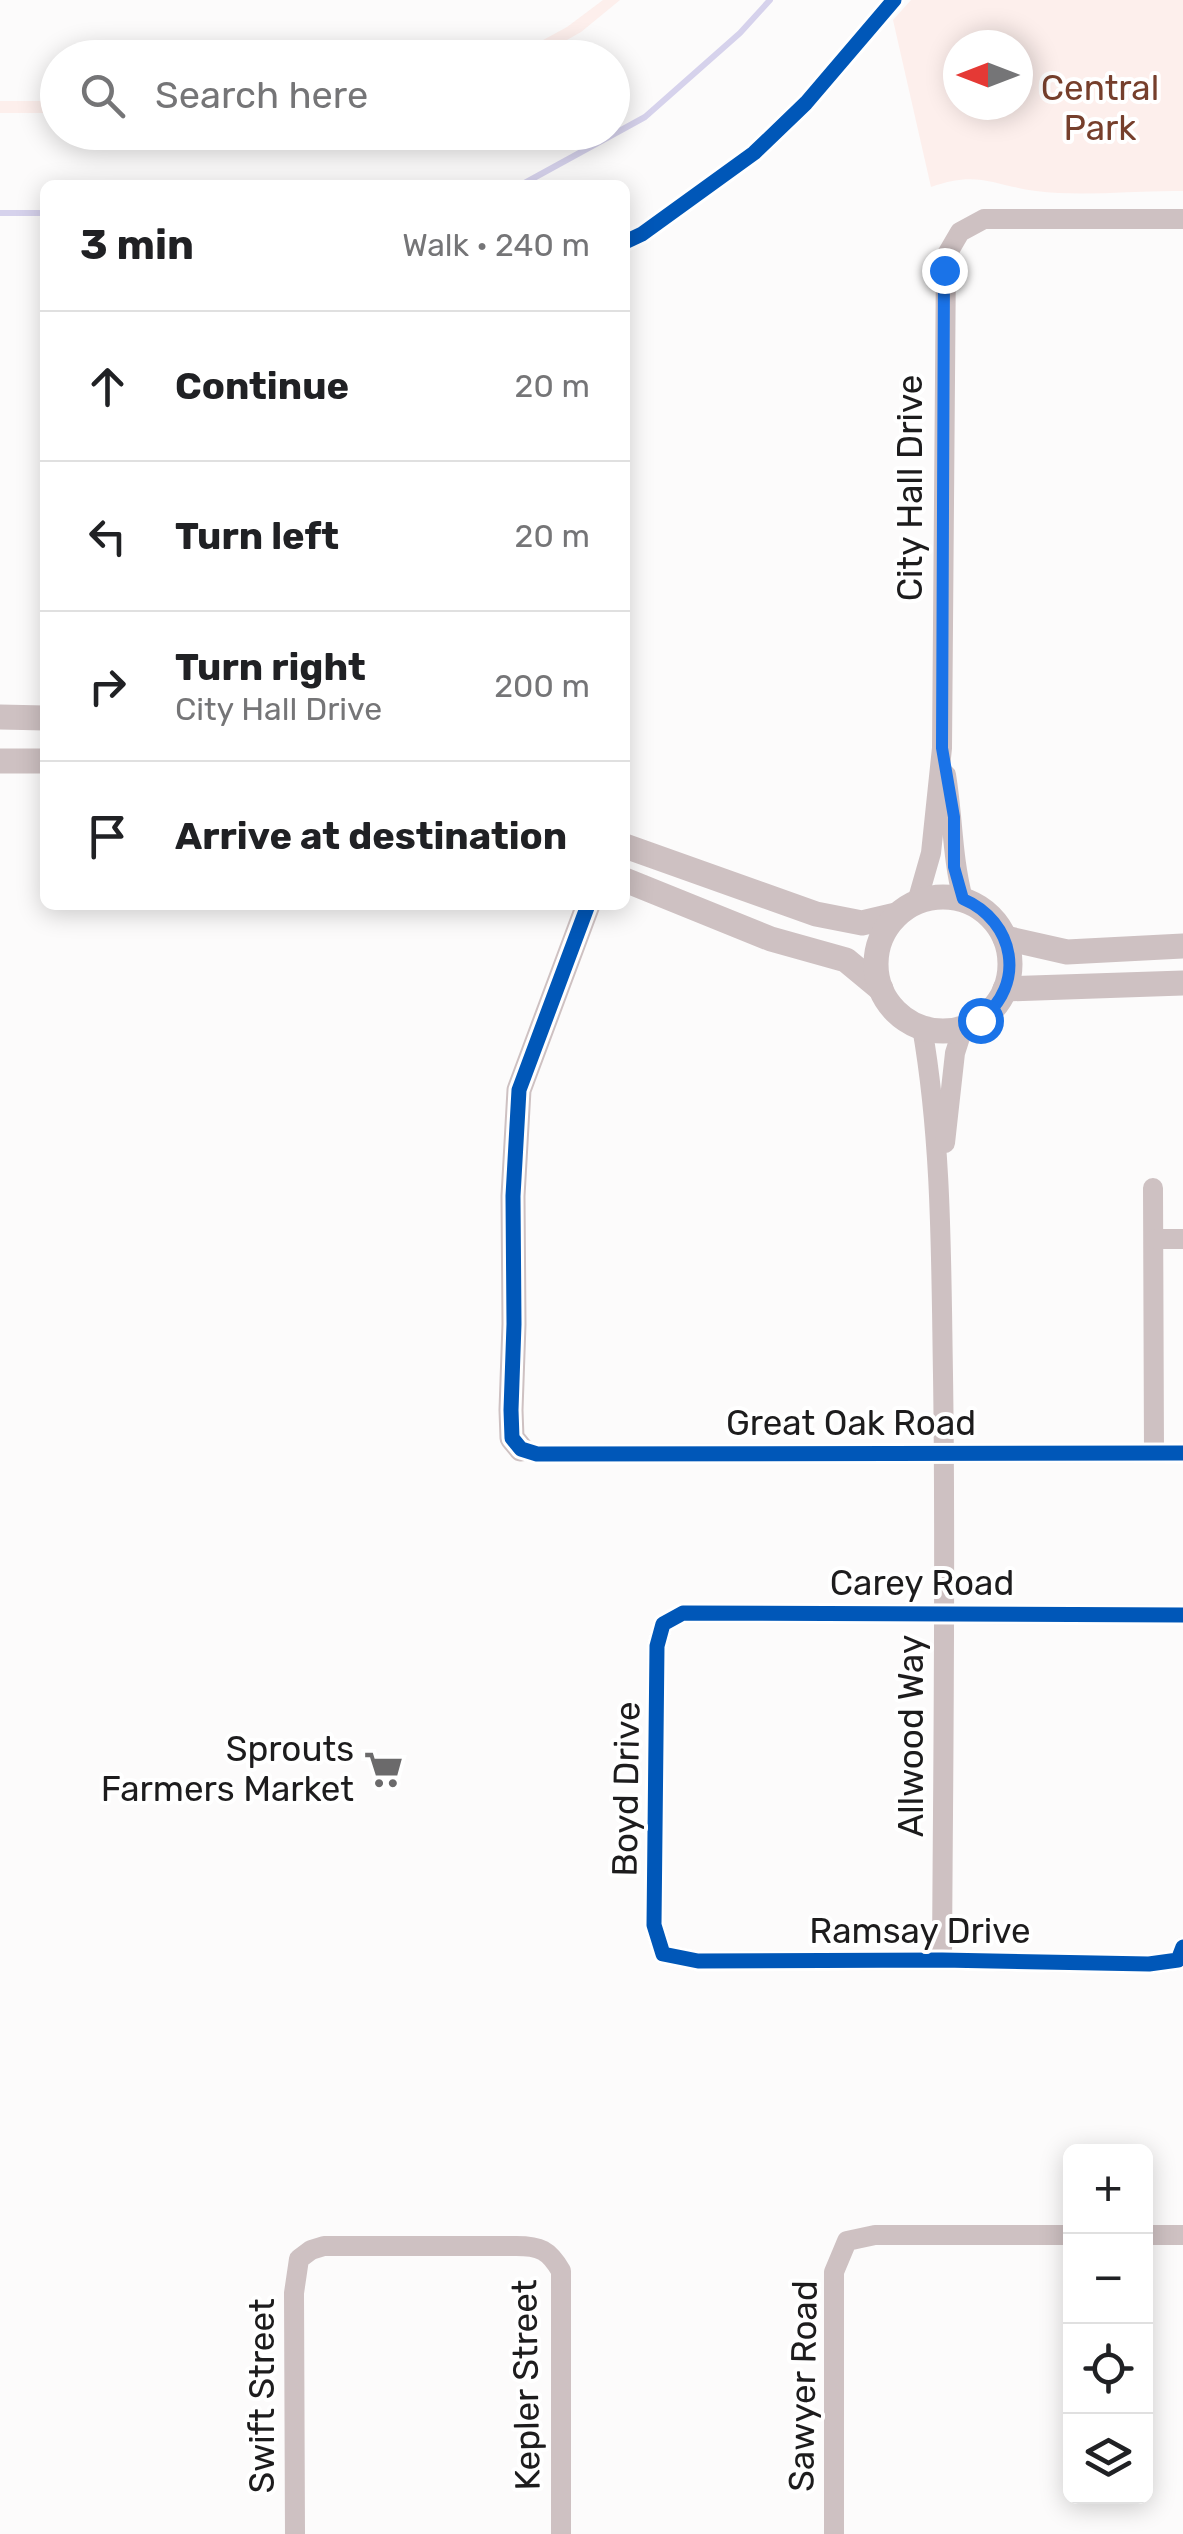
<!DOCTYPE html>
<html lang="en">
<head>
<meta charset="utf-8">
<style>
  :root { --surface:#fff; --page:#f6f6f6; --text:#202124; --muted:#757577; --line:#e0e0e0 }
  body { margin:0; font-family:Rubik,sans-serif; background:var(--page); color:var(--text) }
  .controls { position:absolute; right:30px; bottom:30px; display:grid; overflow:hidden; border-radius:15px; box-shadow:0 5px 25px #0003 }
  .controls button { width:90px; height:90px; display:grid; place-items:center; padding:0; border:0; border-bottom:2px solid var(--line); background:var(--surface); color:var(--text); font:50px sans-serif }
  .compass { position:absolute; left:943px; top:30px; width:90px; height:90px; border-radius:50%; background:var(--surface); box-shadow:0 5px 25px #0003; rotate:270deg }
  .stop { position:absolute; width:30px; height:30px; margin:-22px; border:8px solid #1a73e8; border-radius:50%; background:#fff }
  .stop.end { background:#1a73e8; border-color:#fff; box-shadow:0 2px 10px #0008 }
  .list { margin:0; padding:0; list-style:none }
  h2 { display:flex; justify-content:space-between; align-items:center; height:130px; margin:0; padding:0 40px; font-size:42px }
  h2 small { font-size:32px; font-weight:400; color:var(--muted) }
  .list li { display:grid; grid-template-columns:65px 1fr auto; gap:30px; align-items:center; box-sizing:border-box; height:150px; padding:0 40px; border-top:2px solid var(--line) }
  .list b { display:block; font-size:38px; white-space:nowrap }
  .list p { margin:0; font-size:32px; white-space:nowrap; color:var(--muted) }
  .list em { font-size:32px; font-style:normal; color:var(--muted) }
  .icon { flex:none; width:55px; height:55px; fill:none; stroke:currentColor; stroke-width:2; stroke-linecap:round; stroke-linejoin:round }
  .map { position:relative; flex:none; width:1183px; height:2534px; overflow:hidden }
  .search { position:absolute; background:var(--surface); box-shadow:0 5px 25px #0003; left:40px; top:40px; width:590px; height:110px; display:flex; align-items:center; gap:25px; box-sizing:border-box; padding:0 35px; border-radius:55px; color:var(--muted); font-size:38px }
  .panel { position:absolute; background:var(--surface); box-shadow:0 5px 25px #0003; left:40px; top:180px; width:590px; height:730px; border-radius:15px }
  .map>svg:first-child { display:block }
  .green { fill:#fdefec; fill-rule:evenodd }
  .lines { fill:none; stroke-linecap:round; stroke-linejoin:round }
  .stream { stroke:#d6d2ec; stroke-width:6 }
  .minor { stroke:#cec1c2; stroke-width:20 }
  .tertiary { stroke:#cec1c2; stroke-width:25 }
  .cycleway-casing { stroke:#fff; stroke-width:21 }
  .cycleway { stroke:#0057b8; stroke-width:15 }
  .route { stroke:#1a73e8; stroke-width:12 }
  .labels { text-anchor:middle; stroke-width:8; stroke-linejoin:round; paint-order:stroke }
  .park-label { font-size:35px; fill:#763f2c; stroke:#fff }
  .street-label { font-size:35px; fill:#1d1c1d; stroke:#fff }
  .poi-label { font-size:35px; fill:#1d1c1d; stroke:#fff; text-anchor:end }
</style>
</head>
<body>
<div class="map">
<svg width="1183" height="2534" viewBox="0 0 1183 2534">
  <rect width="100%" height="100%" fill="#fcfbfb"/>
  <g class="green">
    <path d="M603,0H620L581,32L537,57H512L567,27Z"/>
    <path d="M911,0H1183V191C1135,190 1084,197 1036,191C992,185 978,170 931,187L893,20ZM1018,45V105H958V45Z"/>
    <rect x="0" y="101" width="57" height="12"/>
  </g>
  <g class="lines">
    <g class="stream">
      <path d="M521,185L645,117L740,33L770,0"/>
      <path d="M0,213H45"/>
    </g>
    <g class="minor">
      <path d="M946,775C953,817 952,858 963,899"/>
      <path d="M917,902L931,853L942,748L946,256L960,232L984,219H1183"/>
      <path d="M922,1027C942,1142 941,1259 943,1375C946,1570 943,1765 942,1960"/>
      <path d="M945,1143L955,1053L963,1028"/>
      <path d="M1153,1188L1154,1453"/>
      <path d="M1155,1239H1183"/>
      <path d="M521,1449L537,1454L1183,1453"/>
      <path d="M1183,1615L683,1613L663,1624L657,1646L654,1925L663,1954L698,1961L942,1960L1149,1964L1178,1960L1183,1947"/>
      <path d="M1146,2235H1183"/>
      <path d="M295,2534L294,2293L299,2259L311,2250L324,2246H516C540,2246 549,2250 561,2271V2534"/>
      <path d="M834,2534V2272L847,2241L875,2235H1070"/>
    </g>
    <g class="tertiary">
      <path d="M0,717L45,718"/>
      <path d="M0,761H45"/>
      <path d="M625,846L816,914L862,923L896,915"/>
      <path d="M625,880L771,939L846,960L881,989"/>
      <circle cx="943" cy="964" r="67"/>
      <path d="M1005,938L1067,952L1183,946"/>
      <path d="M1005,989L1183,983"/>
      <path d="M521,1449L512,1438L511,1410L514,1324L513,1196L519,1090L588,905"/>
    </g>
    <defs>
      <g id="cycleway">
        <path d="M625,242L642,234L754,153L806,103L894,0"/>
        <path d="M588,905L519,1090L513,1196L514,1324L511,1410L512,1438L521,1449L537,1454L1183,1453"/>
        <path d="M1183,1615L683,1613L663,1624L657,1646L654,1925L663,1954L698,1961L942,1960L1149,1964L1178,1960L1183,1947"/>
      </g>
    </defs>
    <use href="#cycleway" class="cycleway-casing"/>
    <use href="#cycleway" class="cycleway"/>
  </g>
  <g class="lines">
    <path class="route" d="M944,270L942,748L954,817V867L963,899C1015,921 1027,985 980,1020"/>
  </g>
  <defs>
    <symbol id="supermarket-bare" viewBox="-9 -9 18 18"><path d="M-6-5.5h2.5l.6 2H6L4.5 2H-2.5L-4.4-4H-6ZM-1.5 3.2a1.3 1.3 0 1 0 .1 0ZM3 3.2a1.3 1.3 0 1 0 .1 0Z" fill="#6b6a6b" stroke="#fff" stroke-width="2.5" paint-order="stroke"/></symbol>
  </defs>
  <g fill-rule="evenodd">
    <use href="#supermarket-bare" x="356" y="1742" width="55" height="55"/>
  </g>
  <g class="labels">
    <g class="park-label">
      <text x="1100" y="100">Central<tspan x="1100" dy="40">Park</tspan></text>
    </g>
    <g class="street-label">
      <text transform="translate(910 488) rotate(-90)" y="12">City Hall Drive</text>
      <text x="851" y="1435">Great Oak Road</text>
      <text x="922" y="1595">Carey Road</text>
      <text transform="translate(911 1736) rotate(-90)" y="12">Allwood Way</text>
      <text transform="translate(626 1789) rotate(-89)" y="12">Boyd Drive</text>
      <text x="920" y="1943">Ramsay Drive</text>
      <text transform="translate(526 2385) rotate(-91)" y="12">Kepler Street</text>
      <text transform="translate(803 2386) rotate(-89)" y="12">Sawyer Road</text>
      <text transform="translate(262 2396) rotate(-90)" y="12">Swift Street</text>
    </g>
    <g class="poi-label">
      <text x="354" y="1761">Sprouts<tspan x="354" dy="40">Farmers Market</tspan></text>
    </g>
  </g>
</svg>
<div class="controls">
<button>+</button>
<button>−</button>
<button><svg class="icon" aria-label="locate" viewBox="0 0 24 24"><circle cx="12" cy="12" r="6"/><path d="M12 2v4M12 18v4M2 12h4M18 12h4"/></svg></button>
<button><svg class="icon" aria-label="layers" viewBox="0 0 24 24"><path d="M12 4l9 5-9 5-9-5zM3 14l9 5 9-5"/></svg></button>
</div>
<svg class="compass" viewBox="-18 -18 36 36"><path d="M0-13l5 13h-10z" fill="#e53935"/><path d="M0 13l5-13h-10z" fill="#757577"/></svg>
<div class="stop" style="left:980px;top:1020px"></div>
<div class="stop end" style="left:944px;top:270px"></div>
<div class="search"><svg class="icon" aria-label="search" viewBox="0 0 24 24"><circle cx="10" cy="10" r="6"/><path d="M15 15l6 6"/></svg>Search here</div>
<section class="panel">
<h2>3 min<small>Walk · 240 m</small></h2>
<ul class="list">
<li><svg class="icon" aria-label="ahead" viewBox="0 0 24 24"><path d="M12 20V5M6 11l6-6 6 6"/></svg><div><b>Continue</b></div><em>20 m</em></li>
<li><svg class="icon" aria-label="left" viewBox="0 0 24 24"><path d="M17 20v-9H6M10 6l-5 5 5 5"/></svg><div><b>Turn left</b></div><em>20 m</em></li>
<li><svg class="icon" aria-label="right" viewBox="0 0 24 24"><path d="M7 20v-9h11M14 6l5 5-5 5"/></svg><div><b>Turn right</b><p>City Hall Drive</p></div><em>200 m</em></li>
<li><svg class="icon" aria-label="arrive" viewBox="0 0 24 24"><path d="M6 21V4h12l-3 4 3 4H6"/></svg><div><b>Arrive at destination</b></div></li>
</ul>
</section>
</div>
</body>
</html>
